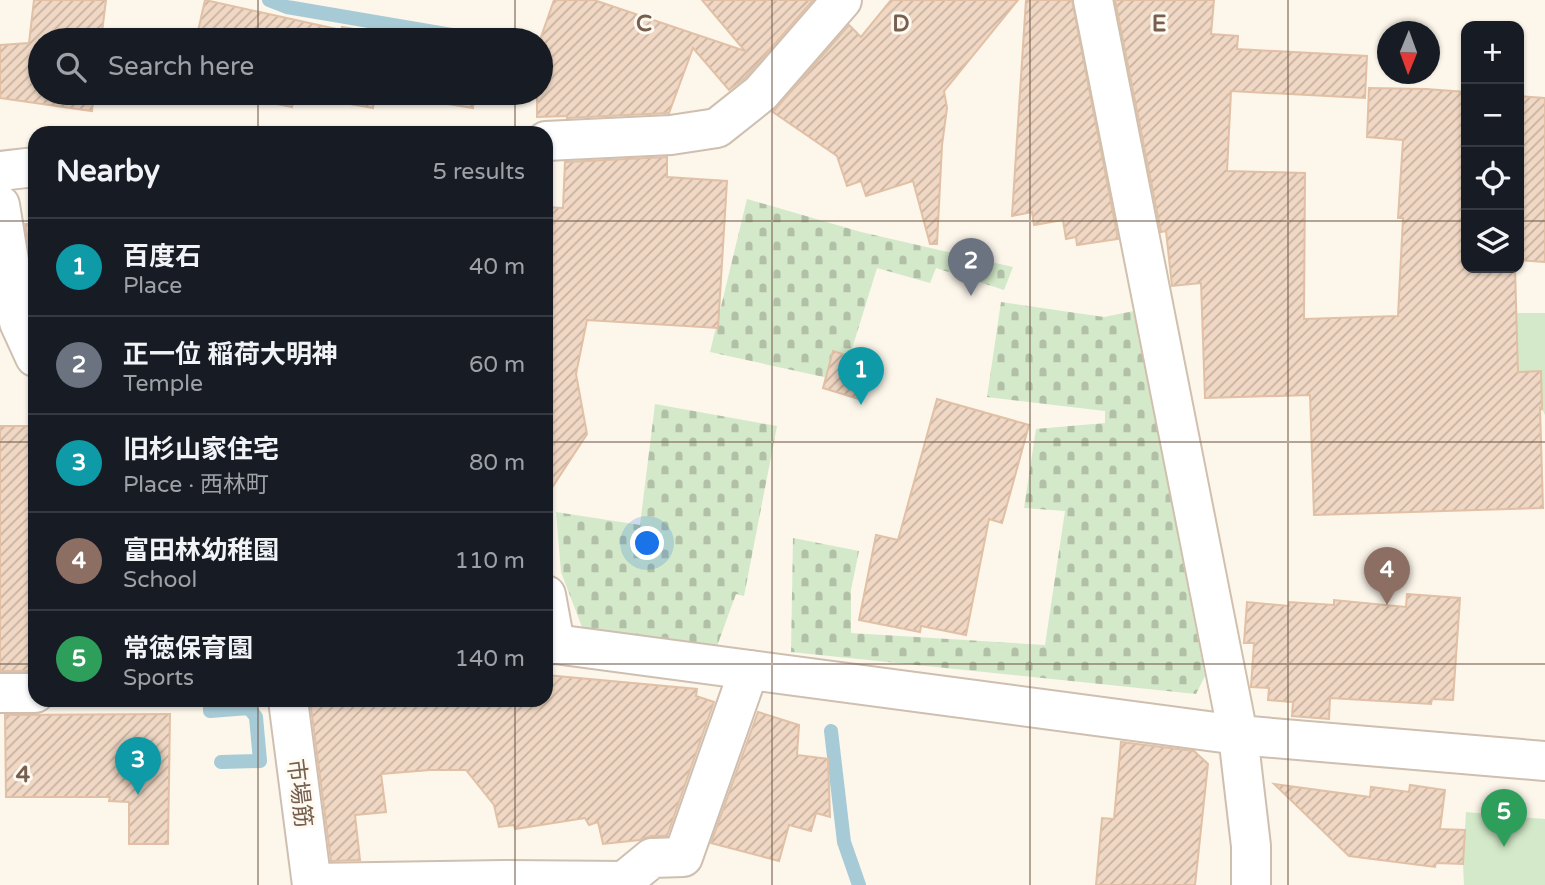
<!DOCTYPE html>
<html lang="en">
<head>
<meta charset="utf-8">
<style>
  :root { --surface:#171b24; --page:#20242c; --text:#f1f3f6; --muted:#9ea1a6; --line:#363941; --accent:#b45309 }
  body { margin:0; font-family:"Varela Round","Noto Sans JP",sans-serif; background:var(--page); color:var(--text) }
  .controls { position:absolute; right:21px; top:21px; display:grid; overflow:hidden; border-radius:14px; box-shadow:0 2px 5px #0004 }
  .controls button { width:63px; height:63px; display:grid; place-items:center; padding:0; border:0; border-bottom:2px solid var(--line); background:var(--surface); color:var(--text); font:35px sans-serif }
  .compass { position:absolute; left:1377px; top:21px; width:63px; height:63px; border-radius:50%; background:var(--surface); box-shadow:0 2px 5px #0004; rotate:181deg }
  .you { position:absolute; left:648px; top:544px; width:24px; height:24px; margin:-18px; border:5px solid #fff; border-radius:50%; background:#1a73e8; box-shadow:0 0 0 10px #1a73e833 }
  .badge { display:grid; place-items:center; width:46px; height:46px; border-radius:50%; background:var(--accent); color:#fff; font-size:23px; font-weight:700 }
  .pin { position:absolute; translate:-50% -58px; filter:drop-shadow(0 2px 4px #0008) }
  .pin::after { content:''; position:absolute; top:37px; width:24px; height:21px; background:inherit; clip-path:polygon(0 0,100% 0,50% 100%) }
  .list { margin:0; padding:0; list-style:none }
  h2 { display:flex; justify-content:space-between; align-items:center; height:91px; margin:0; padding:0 28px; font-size:30px }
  h2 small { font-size:23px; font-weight:400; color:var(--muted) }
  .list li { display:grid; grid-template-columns:46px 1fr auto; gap:21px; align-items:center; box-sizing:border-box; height:98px; padding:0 28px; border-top:2px solid var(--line) }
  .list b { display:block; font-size:26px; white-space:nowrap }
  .list p { margin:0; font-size:23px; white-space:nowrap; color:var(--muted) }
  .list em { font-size:23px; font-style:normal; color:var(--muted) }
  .icon { flex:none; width:38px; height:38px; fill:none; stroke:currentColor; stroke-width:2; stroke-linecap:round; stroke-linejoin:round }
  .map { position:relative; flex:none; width:1545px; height:885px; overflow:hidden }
  .search { position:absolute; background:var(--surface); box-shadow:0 2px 5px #0004; left:28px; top:28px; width:525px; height:77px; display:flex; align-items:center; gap:18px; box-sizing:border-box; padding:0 24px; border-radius:38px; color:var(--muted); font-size:26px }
  .panel { position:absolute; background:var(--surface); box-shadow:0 2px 5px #0004; left:28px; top:126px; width:525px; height:581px; border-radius:21px }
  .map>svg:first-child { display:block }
  .green { fill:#d4e9c9 }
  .cemetery { fill:url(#cemetery-stones) }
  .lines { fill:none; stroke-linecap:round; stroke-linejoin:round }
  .stream { stroke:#a6cbd6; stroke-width:14 }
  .building { fill:url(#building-hatch); stroke:#e1c0a5; stroke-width:2 }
  .street-casing { stroke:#cebfb1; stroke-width:42 }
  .secondary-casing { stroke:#d0c0ae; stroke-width:42 }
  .street { stroke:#fff; stroke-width:38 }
  .secondary { stroke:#fff; stroke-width:38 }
  .grid { fill:none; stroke:#765f4f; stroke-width:2; stroke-opacity:0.55 }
  .labels { text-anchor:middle; stroke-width:6; stroke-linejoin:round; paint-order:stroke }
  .street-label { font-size:23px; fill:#765f4f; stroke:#fefaf1 }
  .grid-label { font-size:23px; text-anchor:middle; font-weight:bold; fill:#765f4f; stroke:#fefaf1; stroke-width:6; stroke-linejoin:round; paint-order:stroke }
</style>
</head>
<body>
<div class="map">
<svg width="1545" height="885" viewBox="0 0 1545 885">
  <defs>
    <pattern id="cemetery-stones" width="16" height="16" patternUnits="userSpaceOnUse" patternTransform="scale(1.75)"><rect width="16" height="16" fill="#d4e9c9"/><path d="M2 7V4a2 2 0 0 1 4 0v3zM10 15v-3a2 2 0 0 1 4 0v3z" fill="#b1c0a6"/></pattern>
    <pattern id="building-hatch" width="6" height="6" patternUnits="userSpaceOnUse" patternTransform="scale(1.75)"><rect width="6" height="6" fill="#f0d8c4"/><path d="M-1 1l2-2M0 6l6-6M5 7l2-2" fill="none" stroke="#c7b2a2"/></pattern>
  </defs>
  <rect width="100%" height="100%" fill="#fcf6eb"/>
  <g class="green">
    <path d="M1516,313H1545V415L1542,409L1541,372H1518Z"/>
    <path d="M1466,812L1545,819V885H1464L1463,864Z"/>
  </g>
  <g class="cemetery">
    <path d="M747,199L861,232L1013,267L1004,290L936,268L930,283L877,268L842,381L710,352Z"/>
    <path d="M1001,302L1104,317L1134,311L1205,676L1196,694L791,652L793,538L859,551L851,590V633L1045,645L1065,511L1024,508L1036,429L1105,423V411L987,397Z"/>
    <path d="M655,404L777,426L744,596L736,594L717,646L600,633L582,627L561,572L556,512L640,525Z"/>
  </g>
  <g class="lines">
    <g class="stream">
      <path d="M269,0L287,7L481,40"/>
      <path d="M210,703V711L249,708L256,717L260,761L221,762"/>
      <path d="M831,731L844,842L859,885"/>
    </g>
  </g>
  <g class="building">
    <path d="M34,0H106L101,40H40V93H94L92,111L0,98V45L29,43Z"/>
    <path d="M205,0L341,30L342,27L416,40H196Z"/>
    <path d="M554,0H594L745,51L702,0H813L746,77L729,90L693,48L669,113L567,118V116L537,117V93H541L540,40Z"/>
    <path d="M891,0H1018L944,91L947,108L942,145L937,244H930L913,181L866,196L861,181L847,186L837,156L773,112L849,25L861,37Z"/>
    <path d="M1026,0H1072L1118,239L1077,245L1076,237L1066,239L1063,220L1034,225L1032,212L1012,216Z"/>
    <path d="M1115,0H1214L1211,34L1238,36L1237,49L1367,56L1365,98L1231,91L1227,171L1305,173L1304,319L1398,316L1403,218H1398L1403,140L1367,137L1369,88L1426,89L1466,92V268H1515L1518,372L1541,371L1542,409L1540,408L1543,508L1314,515L1310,395L1205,398L1201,283L1172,286L1166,231L1161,232Z"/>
    <path d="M224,93H375L373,108L295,94L292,107Z"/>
    <path d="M381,93H475L473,108Z"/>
    <path d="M1519,96L1545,98V262L1519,260Z"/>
    <path d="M667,157V177L727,181L718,328L587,320L576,374L587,434L546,497V312L551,311L553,274L546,273V207L563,208L565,162Z"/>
    <path d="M25,224H35V284Z"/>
    <path d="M833,351L870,363L859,399L823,388Z"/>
    <path d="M937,399L1029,425L1002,523L989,519L966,635L921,626L920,632L859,620L876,535L898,540Z"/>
    <rect x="0" y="426" width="35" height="245"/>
    <path d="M1407,594L1460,598L1453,700L1432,699L1431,704L1330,698L1329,719L1292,716L1293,702L1268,700L1269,688L1251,687L1254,643H1244L1247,602L1289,606V602L1334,605V600L1406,607Z"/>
    <path d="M546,675L697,689L696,696L714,702L667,836H651L640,840L603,844L598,822L589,825L585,818L515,829L514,825L499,827L494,805L466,770H430L381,774L386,812L355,815L360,860L331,861L310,700H546Z"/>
    <path d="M758,712L799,725L797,755L828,759L830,817L816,813L811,831L789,825L779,861L711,843Z"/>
    <path d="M170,714L168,844H129V802L109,801L110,797H6L5,715Z"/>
    <path d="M1121,742L1194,751L1208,764L1195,885H1096L1102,818L1114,819Z"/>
    <path d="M1274,784L1370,797L1371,787L1409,792L1410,785L1445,790L1440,829L1465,830L1463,864L1436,863L1435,867L1349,856Z"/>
  </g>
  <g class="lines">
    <defs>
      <g id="street">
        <path d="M546,141L671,135L717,128L761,93L842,0"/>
        <path d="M0,171L35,167"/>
        <path d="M0,205L19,322L35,357"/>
        <path d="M546,595L555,644"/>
        <path d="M546,645L555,644L1238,735L1545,761"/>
        <path d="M0,693H35"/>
        <path d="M288,700L312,885"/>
        <path d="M1238,735L1251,846V885"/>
        <path d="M312,883L504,880L624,881L652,858L683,857L749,670"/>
      </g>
      <path id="secondary" d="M1093,0L1238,735"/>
    </defs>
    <use href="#street" class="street-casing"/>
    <use href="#secondary" class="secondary-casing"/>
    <use href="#street" class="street"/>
    <use href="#secondary" class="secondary"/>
  </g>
  <path class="grid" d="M258,0V40M515,0V40M772,0V885M1030,0V885M1288,0V885M258,93V133M515,93V133M0,221H35M546,221H1466M1519,221H1545M0,442H35M546,442H1545M0,664H35M546,664H1545M258,700V885M515,700V885"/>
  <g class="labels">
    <g class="street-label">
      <text transform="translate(300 793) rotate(83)" y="8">市場筋</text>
    </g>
  </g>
  <g class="grid-label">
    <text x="644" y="31">C</text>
    <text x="901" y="31">D</text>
    <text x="1159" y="31">E</text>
    <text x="23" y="782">4</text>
  </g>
</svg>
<div class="controls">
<button>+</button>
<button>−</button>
<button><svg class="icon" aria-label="locate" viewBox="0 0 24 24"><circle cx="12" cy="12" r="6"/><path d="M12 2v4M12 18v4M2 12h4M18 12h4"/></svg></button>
<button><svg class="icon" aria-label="layers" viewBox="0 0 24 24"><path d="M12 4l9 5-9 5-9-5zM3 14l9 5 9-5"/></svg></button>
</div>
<svg class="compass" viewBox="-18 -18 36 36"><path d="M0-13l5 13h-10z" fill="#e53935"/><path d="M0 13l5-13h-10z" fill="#9ea1a6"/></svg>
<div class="you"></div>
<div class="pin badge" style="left:861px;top:405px;background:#0f9aa8">1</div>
<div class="pin badge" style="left:971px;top:296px;background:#6b7280">2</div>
<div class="pin badge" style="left:138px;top:795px;background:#0f9aa8">3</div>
<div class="pin badge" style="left:1387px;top:605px;background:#8d6e63">4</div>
<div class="pin badge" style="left:1504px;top:847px;background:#2e9e5b">5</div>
<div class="search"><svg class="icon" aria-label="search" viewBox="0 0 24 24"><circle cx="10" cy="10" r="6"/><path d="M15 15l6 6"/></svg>Search here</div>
<section class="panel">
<h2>Nearby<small>5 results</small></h2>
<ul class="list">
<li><span class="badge" style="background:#0f9aa8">1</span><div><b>百度石</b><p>Place</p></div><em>40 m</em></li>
<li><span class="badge" style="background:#6b7280">2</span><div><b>正一位 稲荷大明神</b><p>Temple</p></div><em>60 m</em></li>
<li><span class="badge" style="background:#0f9aa8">3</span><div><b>旧杉山家住宅</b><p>Place · 西林町</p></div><em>80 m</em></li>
<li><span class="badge" style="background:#8d6e63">4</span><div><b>富田林幼稚園</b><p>School</p></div><em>110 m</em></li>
<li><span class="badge" style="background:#2e9e5b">5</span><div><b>常徳保育園</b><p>Sports</p></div><em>140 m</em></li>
</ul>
</section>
</div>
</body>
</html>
